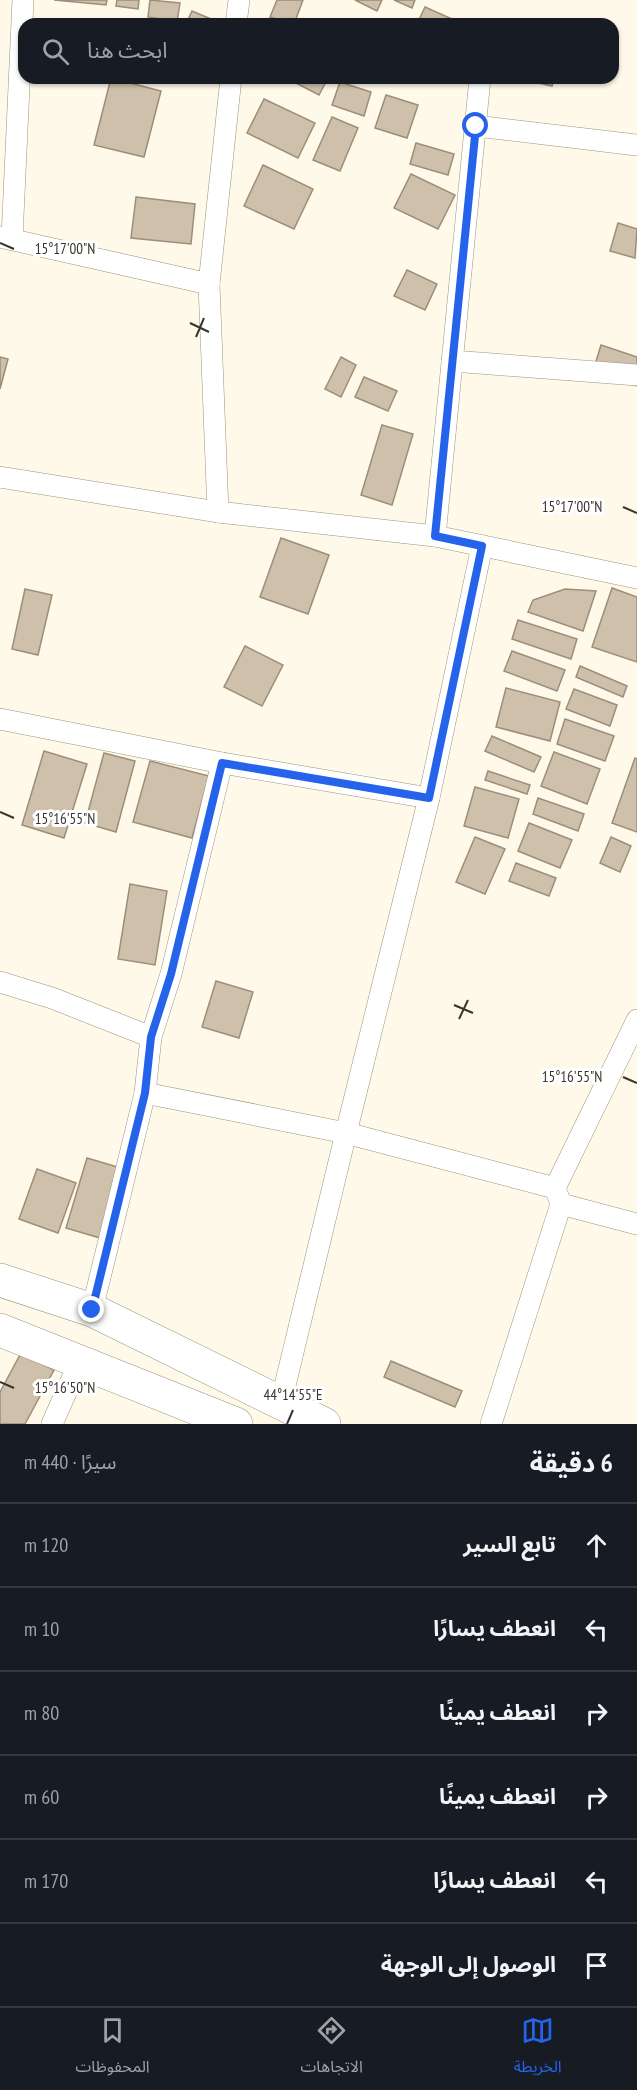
<!DOCTYPE html>
<html lang="ar">
<head>
<meta charset="utf-8">
<style>
  :root { --surface:#171b24; --page:#242831; --text:#f1f3f6; --muted:#9ea1a6; --line:#363941; --accent:#2563eb }
  body { margin:0; font-family:"PT Sans Narrow","Noto Sans Arabic",sans-serif; background:var(--page); color:var(--text); direction:rtl }
  .stop { position:absolute; width:18px; height:18px; margin:-14px; border:4px solid #2563eb; border-radius:50%; background:#fff }
  .stop.end { background:#2563eb; border-color:#fff; box-shadow:0 2px 6px #0008 }
  .list { margin:0; padding:0; list-style:none }
  h2 { display:flex; justify-content:space-between; align-items:center; height:78px; margin:0; padding:0 24px; font-size:26px }
  h2 small { font-size:20px; font-weight:400; color:var(--muted) }
  .list li { display:grid; grid-template-columns:39px 1fr auto; gap:18px; align-items:center; box-sizing:border-box; height:84px; padding:0 24px; border-top:2px solid var(--line) }
  .list b { display:block; font-size:22px; white-space:nowrap }
  .list em { font-size:20px; font-style:normal; color:var(--muted) }
  .icon { flex:none; width:33px; height:33px; fill:none; stroke:currentColor; stroke-width:2; stroke-linecap:round; stroke-linejoin:round }
  .map { position:relative; flex:none; width:637px; height:1424px; overflow:hidden; direction:ltr }
  .search { position:absolute; background:var(--surface); box-shadow:0 2px 4px #0004; left:18px; right:18px; top:18px; height:66px; display:flex; align-items:center; gap:15px; box-sizing:border-box; padding:0 21px; border-radius:18px; color:var(--muted); font-size:22px }
  .sheet { height:582px; background:var(--surface) }
  nav { display:flex; justify-content:space-around; align-items:center; box-sizing:border-box; height:84px; border-top:2px solid var(--line); background:var(--surface); font-size:16px; color:var(--muted) }
  nav a { display:grid; justify-items:center; gap:3px }
  nav .on { color:var(--accent) }
  .map>svg:first-child { display:block }
  .building { fill:#cfc0ab; stroke:#9c8e79; stroke-width:1.5 }
  .lines { fill:none; stroke-linecap:round; stroke-linejoin:round }
  .minor-casing { stroke:#9d947d; stroke-width:22 }
  .primary-casing { stroke:#9d947d; stroke-width:34 }
  .minor { stroke:#fff; stroke-width:21 }
  .primary { stroke:#fff; stroke-width:33 }
  .route { stroke:#2563eb; stroke-width:8 }
  .ticks { fill:none; stroke:#39352c; stroke-width:2 }
  .ticks-label { font-size:15px; text-anchor:middle; fill:#39352c; stroke:#fff; stroke-width:6; stroke-linejoin:round; paint-order:stroke }
</style>
</head>
<body>
<div class="map">
<svg width="637" height="1424" viewBox="0 0 637 1424">
  <rect width="100%" height="100%" fill="#fff9ea"/>
  <g class="building">
    <path d="M54,0H107L106,5Z"/>
    <path d="M117,0H139L138,9L116,6Z"/>
    <path d="M150,0L180,3L177,22L148,17Z"/>
    <path d="M277,0H303L294,24L270,17Z"/>
    <path d="M355,0H382L377,11Z"/>
    <path d="M394,0H415L412,8Z"/>
    <path d="M425,7L463,24H417Z"/>
    <path d="M192,11L211,19L209,24H186Z"/>
    <path d="M111,78L161,91L144,157L94,145Z"/>
    <path d="M294,78H328L319,95L292,81Z"/>
    <path d="M517,78H554L552,86Z"/>
    <path d="M340,82L371,92L364,116L332,105Z"/>
    <path d="M386,95L418,105L407,138L375,128Z"/>
    <path d="M264,99L315,123L298,158L247,133Z"/>
    <path d="M332,117L358,128L340,171L313,160Z"/>
    <path d="M416,143L454,154L448,175L410,164Z"/>
    <path d="M263,165L313,189L294,229L244,206Z"/>
    <path d="M411,174L455,195L438,229L394,208Z"/>
    <path d="M136,197L195,204L191,244L131,238Z"/>
    <path d="M618,223L637,229L635,258L610,251Z"/>
    <path d="M407,270L437,284L425,310L394,296Z"/>
    <path d="M601,345L637,357V386L593,371Z"/>
    <path d="M0,357L8,359L0,389Z"/>
    <path d="M341,357L356,365L341,397L325,389Z"/>
    <path d="M364,377L397,391L388,411L355,397Z"/>
    <path d="M382,425L413,434L392,505L361,495Z"/>
    <path d="M281,538L329,555L308,614L260,597Z"/>
    <path d="M612,588L637,597V662L592,647Z"/>
    <path d="M25,589L52,595L38,655L12,649Z"/>
    <path d="M565,589L596,591L583,631L528,612L533,600Z"/>
    <path d="M518,620L577,639L571,659L512,639Z"/>
    <path d="M245,646L283,665L262,706L224,687Z"/>
    <path d="M512,651L565,670L557,691L504,671Z"/>
    <path d="M580,666L627,686L623,697L576,677Z"/>
    <path d="M506,688L560,702L550,741L496,727Z"/>
    <path d="M574,689L617,705L610,726L566,709Z"/>
    <path d="M565,719L614,736L605,761L557,744Z"/>
    <path d="M492,736L541,757L534,772L485,751Z"/>
    <path d="M44,751L87,764L64,838L22,825Z"/>
    <path d="M554,752L600,769L587,804L541,786Z"/>
    <path d="M104,753L135,761L116,832L85,823Z"/>
    <path d="M635,758L637,759V832L612,823Z"/>
    <path d="M150,761L209,776L192,838L133,822Z"/>
    <path d="M488,771L530,785L527,794L485,780Z"/>
    <path d="M475,787L519,799L508,838L464,826Z"/>
    <path d="M538,798L584,814L578,831L533,814Z"/>
    <path d="M529,823L572,840L560,868L518,851Z"/>
    <path d="M475,837L505,849L485,894L456,882Z"/>
    <path d="M611,837L631,846L620,872L600,863Z"/>
    <path d="M516,863L556,878L549,896L509,881Z"/>
    <path d="M130,884L167,891L155,965L118,959Z"/>
    <path d="M216,981L253,992L239,1038L202,1027Z"/>
    <path d="M87,1158L121,1168L100,1238L66,1228Z"/>
    <path d="M37,1169L76,1183L58,1233L19,1219Z"/>
    <path d="M21,1353L54,1370L25,1424H0V1392Z"/>
    <path d="M391,1361L462,1391L455,1407L384,1377Z"/>
  </g>
  <g class="lines">
    <defs>
      <g id="minor">
        <path d="M236,24L239,0"/>
        <path d="M476,126L637,145"/>
        <path d="M0,237L209,284L231,78"/>
        <path d="M12,238L23,0"/>
        <path d="M452,361L637,375"/>
        <path d="M0,477L218,512L209,284"/>
        <path d="M218,512L435,536L480,78"/>
        <path d="M435,536L637,578"/>
        <path d="M0,719L222,763L429,798"/>
        <path d="M0,982L52,998L151,1037L171,974L222,763"/>
        <path d="M637,1020L555,1188L561,1204L637,1224"/>
        <path d="M151,1037L145,1093L346,1133L429,798L482,546"/>
        <path d="M92,1310L145,1093"/>
        <path d="M281,1402L346,1133L555,1188"/>
        <path d="M52,1424L79,1363"/>
        <path d="M491,1424L561,1204"/>
      </g>
      <g id="primary">
        <path d="M0,1280L92,1310L324,1424"/>
        <path d="M0,1330L236,1424"/>
      </g>
    </defs>
    <use href="#minor" class="minor-casing"/>
    <use href="#primary" class="primary-casing"/>
    <use href="#minor" class="minor"/>
    <use href="#primary" class="primary"/>
  </g>
  <g class="lines">
    <path class="route" d="M92,1310L145,1093L151,1037L171,974L222,763L429,798L482,546L435,536L476,126"/>
  </g>
  <path class="ticks" d="M0,243L14,249M190,323L209,332M196,337L204,318M623,507L637,513M0,812L14,818M454,1005L473,1013M459,1019L468,1000M623,1077L637,1083M0,1382L14,1388M287,1424L293,1410"/>
  <g class="ticks-label">
    <text x="65" y="254">15°17'00"N</text>
    <text x="572" y="512">15°17'00"N</text>
    <text x="65" y="824">15°16'55"N</text>
    <text x="572" y="1082">15°16'55"N</text>
    <text x="65" y="1393">15°16'50"N</text>
    <text x="293" y="1400">44°14'55"E</text>
  </g>
</svg>
<div class="stop" style="left:476px;top:126px"></div>
<div class="stop end" style="left:92px;top:1310px"></div>
<div class="search"><svg class="icon" aria-label="search" viewBox="0 0 24 24"><circle cx="10" cy="10" r="6"/><path d="M15 15l6 6"/></svg>ابحث هنا</div>
</div>
<section class="sheet">
<h2>6 دقيقة<small>سيرًا · 440 m</small></h2>
<ul class="list">
<li><svg class="icon" aria-label="ahead" viewBox="0 0 24 24"><path d="M12 20V5M6 11l6-6 6 6"/></svg><div><b>تابع السير</b></div><em>120 m</em></li>
<li><svg class="icon" aria-label="left" viewBox="0 0 24 24"><path d="M17 20v-9H6M10 6l-5 5 5 5"/></svg><div><b>انعطف يسارًا</b></div><em>10 m</em></li>
<li><svg class="icon" aria-label="right" viewBox="0 0 24 24"><path d="M7 20v-9h11M14 6l5 5-5 5"/></svg><div><b>انعطف يمينًا</b></div><em>80 m</em></li>
<li><svg class="icon" aria-label="right" viewBox="0 0 24 24"><path d="M7 20v-9h11M14 6l5 5-5 5"/></svg><div><b>انعطف يمينًا</b></div><em>60 m</em></li>
<li><svg class="icon" aria-label="left" viewBox="0 0 24 24"><path d="M17 20v-9H6M10 6l-5 5 5 5"/></svg><div><b>انعطف يسارًا</b></div><em>170 m</em></li>
<li><svg class="icon" aria-label="arrive" viewBox="0 0 24 24"><path d="M6 21V4h12l-3 4 3 4H6"/></svg><div><b>الوصول إلى الوجهة</b></div></li>
</ul>
</section>
<nav>
<a class="on"><svg class="icon" aria-label="map" viewBox="0 0 24 24"><path d="M3 6l6-2 6 2 6-2v14l-6 2-6-2-6 2zM9 4v14M15 6v14"/></svg>الخريطة</a>
<a><svg class="icon" aria-label="directions" viewBox="0 0 24 24"><path d="M12 3l9 9-9 9-9-9zM9 14v-3h6M13 9l2 2-2 2"/></svg>الاتجاهات</a>
<a><svg class="icon" aria-label="saved" viewBox="0 0 24 24"><path d="M7 4h10v16l-5-4-5 4z"/></svg>المحفوظات</a>
</nav>
</body>
</html>
